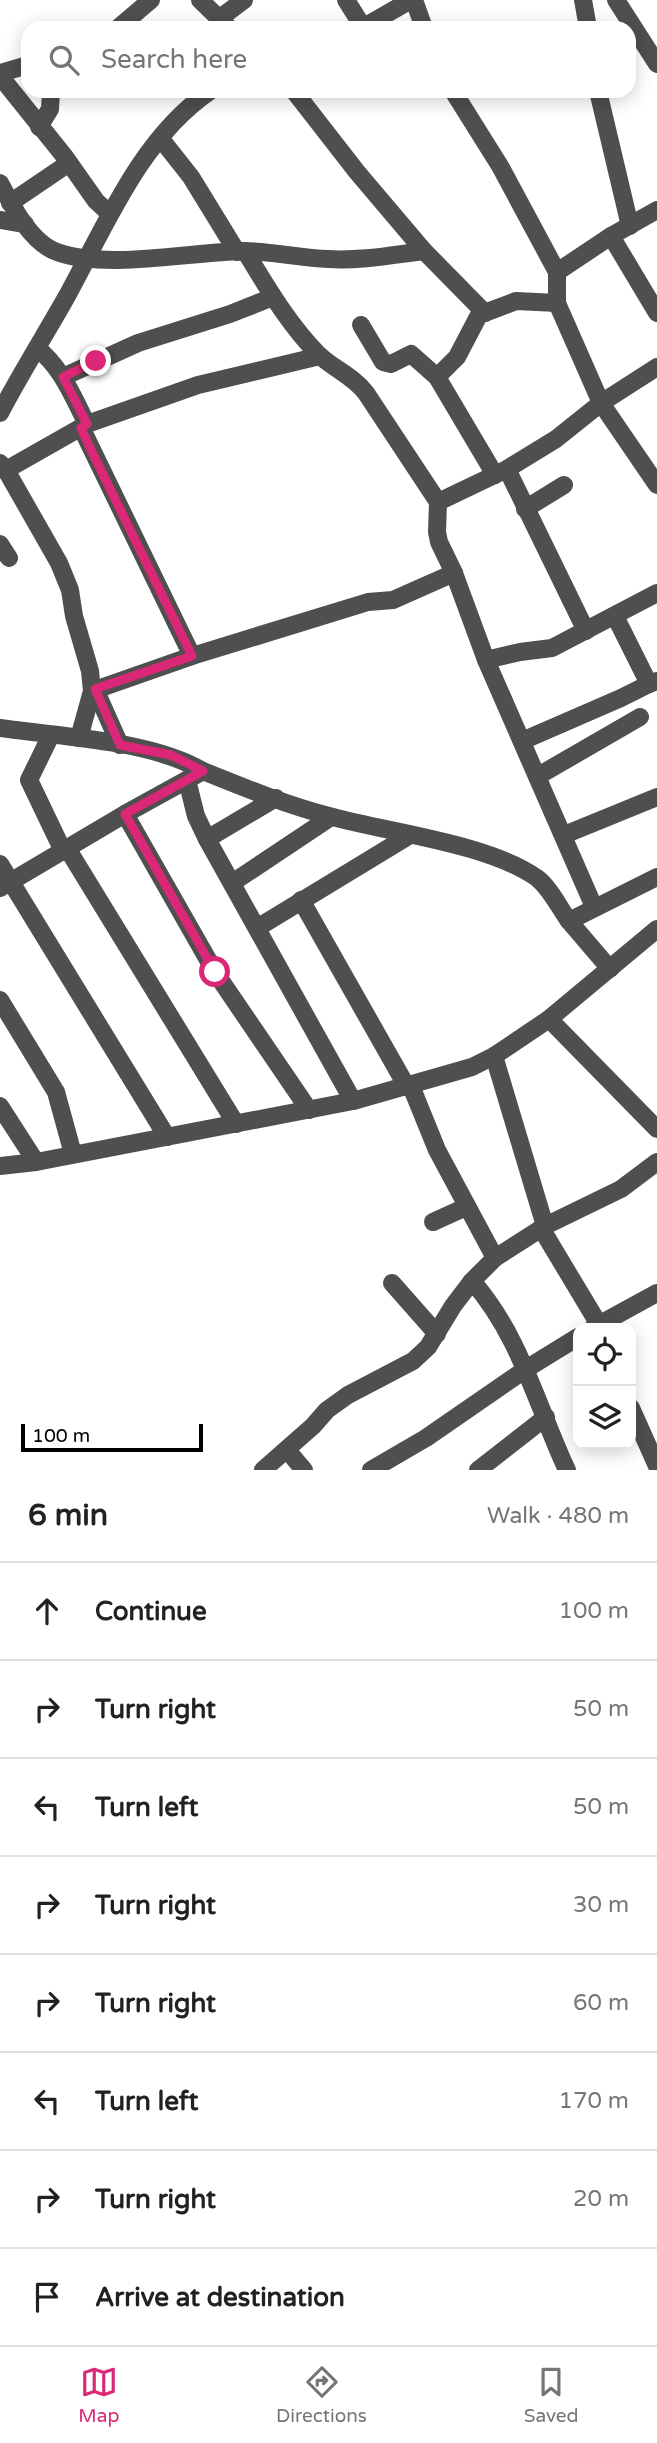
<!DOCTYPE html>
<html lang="en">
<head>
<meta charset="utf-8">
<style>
  :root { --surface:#fff; --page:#f6f6f6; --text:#202124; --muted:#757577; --line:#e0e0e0; --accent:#db2777 }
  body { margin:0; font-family:"Varela Round",sans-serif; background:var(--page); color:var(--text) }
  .controls { position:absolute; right:21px; bottom:21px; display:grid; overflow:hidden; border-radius:14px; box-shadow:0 4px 18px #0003 }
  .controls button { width:63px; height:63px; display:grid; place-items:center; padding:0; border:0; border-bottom:2px solid var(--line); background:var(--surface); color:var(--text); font:35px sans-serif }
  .scale { position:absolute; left:21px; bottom:18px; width:182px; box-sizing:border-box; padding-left:7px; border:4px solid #000; border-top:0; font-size:19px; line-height:24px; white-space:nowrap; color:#000; -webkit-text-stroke:5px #fff; paint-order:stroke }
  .stop { position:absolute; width:21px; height:21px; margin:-16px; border:5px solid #db2777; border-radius:50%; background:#fff }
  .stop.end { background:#db2777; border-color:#fff; box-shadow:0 2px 7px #0008 }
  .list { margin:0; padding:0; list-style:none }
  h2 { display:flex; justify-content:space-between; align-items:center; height:91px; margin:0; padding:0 28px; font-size:30px }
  h2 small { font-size:23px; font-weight:400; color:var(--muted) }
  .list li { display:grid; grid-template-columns:46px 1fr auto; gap:21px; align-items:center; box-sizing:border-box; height:98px; padding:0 28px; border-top:2px solid var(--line) }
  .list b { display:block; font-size:26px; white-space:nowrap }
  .list em { font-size:23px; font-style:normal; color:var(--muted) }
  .icon { flex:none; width:38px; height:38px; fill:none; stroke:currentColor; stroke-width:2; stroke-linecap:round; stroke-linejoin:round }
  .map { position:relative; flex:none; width:657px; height:1470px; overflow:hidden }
  .search { position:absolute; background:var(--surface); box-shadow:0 4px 18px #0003; left:21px; right:21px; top:21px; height:77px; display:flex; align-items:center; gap:18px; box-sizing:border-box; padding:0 24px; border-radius:21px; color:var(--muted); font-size:26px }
  .sheet { height:875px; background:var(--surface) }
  nav { display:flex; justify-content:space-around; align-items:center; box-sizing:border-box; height:98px; border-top:2px solid var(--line); background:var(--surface); font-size:19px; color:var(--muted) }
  nav a { display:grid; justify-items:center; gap:4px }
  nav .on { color:var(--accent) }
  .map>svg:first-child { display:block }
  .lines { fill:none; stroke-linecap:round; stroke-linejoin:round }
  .minor { stroke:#4f4f4f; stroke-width:18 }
  .route { stroke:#db2777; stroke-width:9 }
</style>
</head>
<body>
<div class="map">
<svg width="657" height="1470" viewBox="0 0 657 1470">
  <rect width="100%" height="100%" fill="#fff"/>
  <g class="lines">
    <g class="minor">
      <path d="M200,0L229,28"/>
      <path d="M346,0L363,27"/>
      <path d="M414,0L424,28"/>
      <path d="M583,0L588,28"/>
      <path d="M616,0L657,64"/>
      <path d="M220,18L244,0"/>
      <path d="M118,28L151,0"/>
      <path d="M362,28L411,0"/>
      <path d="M0,73L28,65"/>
      <path d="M0,76L65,157L96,201L109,213"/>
      <path d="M294,91L357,172L424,251"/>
      <path d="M453,91L500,166L557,272V303L601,403L657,485"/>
      <path d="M598,91L630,226"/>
      <path d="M39,127L50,109L51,91"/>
      <path d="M161,139L191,177L237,252"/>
      <path d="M0,183C12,206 31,243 57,252C107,270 189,252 243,251C271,251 300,258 328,259C360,261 392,255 424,251L485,313"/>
      <path d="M10,203L69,163"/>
      <path d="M0,220L25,224"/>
      <path d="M611,236L657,313"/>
      <path d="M245,251C267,287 289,325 319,355C334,369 353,376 366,393L438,502L437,532L439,542L454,573L486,660L594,907"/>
      <path d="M557,272L611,236L657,210"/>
      <path d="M361,325L383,362L391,364L411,354L437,377L495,475"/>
      <path d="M37,348C62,368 73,397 87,424"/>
      <path d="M63,377L138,343L230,314L273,297"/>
      <path d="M437,377L457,357L479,315L516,301L557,303"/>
      <path d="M0,413C21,373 45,335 67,296C106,225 141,138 210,91"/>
      <path d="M81,427L192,656"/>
      <path d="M0,463L6,470L59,563L70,590L74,616L90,671L92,691L79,738"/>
      <path d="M507,469L586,631"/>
      <path d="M6,470L87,424L198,385L320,356"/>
      <path d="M438,502L507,469L556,439L601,403L657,367"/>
      <path d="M525,509L564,485"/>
      <path d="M0,544L9,558"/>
      <path d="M615,616L649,684L657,681"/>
      <path d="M486,660L520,652L552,648L657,593"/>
      <path d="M95,689L120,745"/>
      <path d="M92,691L192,656L368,602L393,600L454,573"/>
      <path d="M0,728C61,737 150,740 203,771L125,814L0,888"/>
      <path d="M51,735L29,780L63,851"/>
      <path d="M522,741L621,698L649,684"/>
      <path d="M203,771C245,788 289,806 333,817C392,833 489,844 537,878C550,888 559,907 569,921L657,877"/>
      <path d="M538,776L640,717"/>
      <path d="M187,780L196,816L207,839L353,1101"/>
      <path d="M125,814L215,972L309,1110"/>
      <path d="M564,835L657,797"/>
      <path d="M207,839L276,798"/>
      <path d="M67,848L236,1124"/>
      <path d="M0,864L167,1137"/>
      <path d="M232,883L331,817"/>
      <path d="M301,900L407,1087"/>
      <path d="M569,921L610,969"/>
      <path d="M257,928L410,835"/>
      <path d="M0,1000L56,1092L73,1154"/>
      <path d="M549,1019L657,1129"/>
      <path d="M494,1056L545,1226L621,1189L657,1162"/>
      <path d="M411,1086L437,1150L495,1258"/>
      <path d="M0,1106L36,1162"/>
      <path d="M0,1166L36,1162L353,1101L472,1067L494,1056L549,1019L657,929"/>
      <path d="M433,1222L466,1207"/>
      <path d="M541,1228L601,1328"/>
      <path d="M472,1281C520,1335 537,1406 567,1470"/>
      <path d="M392,1283L437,1334"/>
      <path d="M593,1328L657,1293"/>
      <path d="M631,1408L657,1466"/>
      <path d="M287,1450L304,1470"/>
      <path d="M263,1470L313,1426L327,1410L348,1395L413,1361L428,1347L453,1306L472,1281L495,1258L545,1226"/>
      <path d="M371,1470L426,1438L526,1369L578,1337"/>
      <path d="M478,1470L546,1417"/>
    </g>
  </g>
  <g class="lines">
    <path class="route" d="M96,361L63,377L87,424L81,428L91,450L192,656L95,689L120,745L171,755L203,771L125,814L215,972"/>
  </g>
</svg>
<div class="controls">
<button><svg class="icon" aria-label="locate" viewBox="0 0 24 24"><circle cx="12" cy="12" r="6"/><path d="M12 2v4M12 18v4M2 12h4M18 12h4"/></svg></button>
<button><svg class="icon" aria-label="layers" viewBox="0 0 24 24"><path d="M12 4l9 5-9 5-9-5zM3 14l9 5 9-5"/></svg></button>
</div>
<div class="scale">100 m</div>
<div class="stop" style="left:215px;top:972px"></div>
<div class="stop end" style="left:96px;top:361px"></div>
<div class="search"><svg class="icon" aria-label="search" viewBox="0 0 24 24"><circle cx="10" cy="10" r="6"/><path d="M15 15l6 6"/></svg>Search here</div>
</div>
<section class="sheet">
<h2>6 min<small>Walk · 480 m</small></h2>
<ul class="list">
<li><svg class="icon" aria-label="ahead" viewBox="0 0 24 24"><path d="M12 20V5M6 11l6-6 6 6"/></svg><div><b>Continue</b></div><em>100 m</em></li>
<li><svg class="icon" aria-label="right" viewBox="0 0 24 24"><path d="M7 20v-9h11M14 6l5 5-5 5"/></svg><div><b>Turn right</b></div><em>50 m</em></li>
<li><svg class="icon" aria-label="left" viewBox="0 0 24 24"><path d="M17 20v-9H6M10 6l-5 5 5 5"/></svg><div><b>Turn left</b></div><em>50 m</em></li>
<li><svg class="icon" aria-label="right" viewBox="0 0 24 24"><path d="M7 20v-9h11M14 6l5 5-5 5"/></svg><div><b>Turn right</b></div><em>30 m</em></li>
<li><svg class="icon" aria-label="right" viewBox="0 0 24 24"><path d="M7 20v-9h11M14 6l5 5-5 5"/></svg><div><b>Turn right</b></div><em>60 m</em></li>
<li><svg class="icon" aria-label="left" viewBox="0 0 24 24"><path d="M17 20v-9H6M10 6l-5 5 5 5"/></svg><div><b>Turn left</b></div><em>170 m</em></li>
<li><svg class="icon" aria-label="right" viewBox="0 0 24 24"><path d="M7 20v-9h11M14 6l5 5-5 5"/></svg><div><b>Turn right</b></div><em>20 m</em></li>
<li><svg class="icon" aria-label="arrive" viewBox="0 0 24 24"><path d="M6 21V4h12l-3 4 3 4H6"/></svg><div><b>Arrive at destination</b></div></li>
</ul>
</section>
<nav>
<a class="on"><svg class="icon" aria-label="map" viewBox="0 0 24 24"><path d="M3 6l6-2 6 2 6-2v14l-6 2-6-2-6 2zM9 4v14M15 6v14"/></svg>Map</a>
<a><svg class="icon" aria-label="directions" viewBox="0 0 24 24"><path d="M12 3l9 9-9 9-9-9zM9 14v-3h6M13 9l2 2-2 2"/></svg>Directions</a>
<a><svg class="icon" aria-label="saved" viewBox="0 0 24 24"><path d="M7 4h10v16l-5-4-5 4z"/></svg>Saved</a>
</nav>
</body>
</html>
